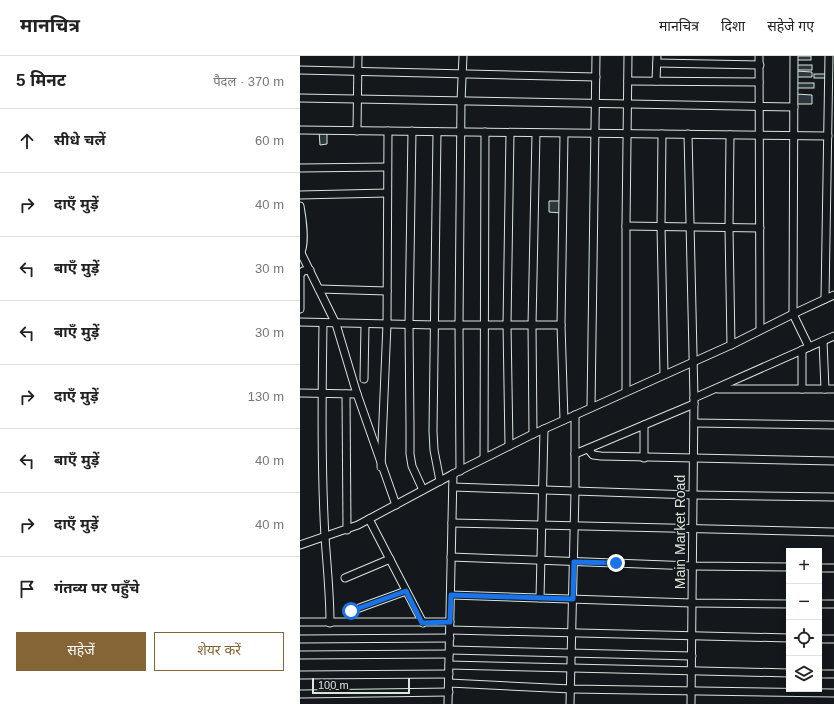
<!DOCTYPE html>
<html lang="hi">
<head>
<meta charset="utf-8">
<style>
  :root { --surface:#fff; --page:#f2f2f2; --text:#222; --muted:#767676; --line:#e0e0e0; --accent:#856535 }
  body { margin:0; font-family:Helvetica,"Noto Sans Devanagari",sans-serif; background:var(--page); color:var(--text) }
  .controls { position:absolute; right:12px; bottom:12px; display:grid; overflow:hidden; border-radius:0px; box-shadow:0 2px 10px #0003 }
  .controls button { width:36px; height:36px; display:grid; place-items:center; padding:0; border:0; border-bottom:1px solid var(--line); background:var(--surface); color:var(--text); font:20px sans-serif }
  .scale { position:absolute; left:12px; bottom:10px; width:98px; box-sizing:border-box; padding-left:4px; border:2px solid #d8e6dc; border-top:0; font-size:11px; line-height:14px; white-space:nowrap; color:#d8e6dc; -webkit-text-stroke:3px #14181c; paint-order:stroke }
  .stop { position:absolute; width:12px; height:12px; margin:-9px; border:3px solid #1a73e8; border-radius:50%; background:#fff }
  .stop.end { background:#1a73e8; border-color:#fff; box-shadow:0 1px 4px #0008 }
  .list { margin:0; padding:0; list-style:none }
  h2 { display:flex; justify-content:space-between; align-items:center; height:52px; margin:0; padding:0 16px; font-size:17px }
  h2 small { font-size:13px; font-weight:400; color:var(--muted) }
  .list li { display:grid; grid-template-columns:26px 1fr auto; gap:12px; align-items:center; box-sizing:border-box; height:64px; padding:0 16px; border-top:1px solid var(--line) }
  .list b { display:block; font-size:15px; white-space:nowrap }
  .list em { font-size:13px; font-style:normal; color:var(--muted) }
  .actions { display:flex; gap:8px; padding:12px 16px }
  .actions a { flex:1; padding:9px 0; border:1px solid var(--accent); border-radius:0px; text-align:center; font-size:14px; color:var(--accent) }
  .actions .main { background:var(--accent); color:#fff }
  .icon { flex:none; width:22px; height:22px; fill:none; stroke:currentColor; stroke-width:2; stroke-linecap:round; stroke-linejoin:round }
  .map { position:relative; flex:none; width:534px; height:648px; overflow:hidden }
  header { display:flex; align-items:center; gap:24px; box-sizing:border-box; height:56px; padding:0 20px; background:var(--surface); border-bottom:1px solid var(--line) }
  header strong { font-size:19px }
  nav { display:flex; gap:22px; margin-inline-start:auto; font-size:14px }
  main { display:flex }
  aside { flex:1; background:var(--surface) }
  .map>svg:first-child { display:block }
  .building { fill:#2c363c; stroke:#d8e6dc }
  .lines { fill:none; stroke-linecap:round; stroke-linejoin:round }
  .minor-casing { stroke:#d8e6dc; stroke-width:9 }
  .minor { stroke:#14181c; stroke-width:7 }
  .route { stroke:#1a73e8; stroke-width:5 }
  .labels { text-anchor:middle; stroke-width:3; stroke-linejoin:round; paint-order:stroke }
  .street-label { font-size:14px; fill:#d8e6dc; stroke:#14181c }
</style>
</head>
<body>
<header>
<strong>मानचित्र</strong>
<nav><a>मानचित्र</a><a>दिशा</a><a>सहेजे गए</a></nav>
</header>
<main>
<aside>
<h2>5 मिनट<small>पैदल · 370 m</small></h2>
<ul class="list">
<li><svg class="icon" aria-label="ahead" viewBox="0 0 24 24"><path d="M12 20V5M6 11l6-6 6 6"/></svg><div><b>सीधे चलें</b></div><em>60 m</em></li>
<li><svg class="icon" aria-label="right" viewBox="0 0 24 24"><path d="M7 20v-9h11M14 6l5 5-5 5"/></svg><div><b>दाएँ मुड़ें</b></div><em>40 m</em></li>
<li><svg class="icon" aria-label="left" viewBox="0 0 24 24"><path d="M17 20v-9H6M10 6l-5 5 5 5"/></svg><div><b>बाएँ मुड़ें</b></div><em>30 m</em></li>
<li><svg class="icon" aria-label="left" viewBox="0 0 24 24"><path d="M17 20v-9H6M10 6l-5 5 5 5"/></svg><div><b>बाएँ मुड़ें</b></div><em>30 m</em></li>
<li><svg class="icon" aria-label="right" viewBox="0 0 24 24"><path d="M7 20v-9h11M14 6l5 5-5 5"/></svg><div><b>दाएँ मुड़ें</b></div><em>130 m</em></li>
<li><svg class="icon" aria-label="left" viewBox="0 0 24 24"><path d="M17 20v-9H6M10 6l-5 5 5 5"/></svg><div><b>बाएँ मुड़ें</b></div><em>40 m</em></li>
<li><svg class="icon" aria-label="right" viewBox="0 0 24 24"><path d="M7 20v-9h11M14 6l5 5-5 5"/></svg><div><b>दाएँ मुड़ें</b></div><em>40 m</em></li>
<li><svg class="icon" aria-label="arrive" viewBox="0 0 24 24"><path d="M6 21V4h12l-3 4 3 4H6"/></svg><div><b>गंतव्य पर पहुँचे</b></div></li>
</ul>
<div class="actions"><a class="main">सहेजें</a><a>शेयर करें</a></div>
</aside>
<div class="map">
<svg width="534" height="648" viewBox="0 0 534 648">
  <rect width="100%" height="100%" fill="#14181c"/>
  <g class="building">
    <rect x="497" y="0" width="14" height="4"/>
    <rect x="496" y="9" width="16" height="5"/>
    <path d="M496,15L512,16V21H496Z"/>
    <rect x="514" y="18" width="13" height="4"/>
    <rect x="496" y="27" width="18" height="5"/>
    <path d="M496,38L512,39V48H496Z"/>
    <path d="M19,75H27V88L20,89Z"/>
    <path d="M249,145H261V157L249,156Z"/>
  </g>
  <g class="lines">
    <defs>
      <g id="minor">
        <path d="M459,0L460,273"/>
        <path d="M494,0L493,258L509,291"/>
        <path d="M357,7L460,9"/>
        <path d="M0,14L296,21"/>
        <path d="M328,25L459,26"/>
        <path d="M356,25L357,0"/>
        <path d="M0,42L494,51"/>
        <path d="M0,74L528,80"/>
        <path d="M57,75L58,0"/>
        <path d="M112,75L109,269L110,371V398L112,410L123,434"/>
        <path d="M137,76L133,375L134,394L140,425"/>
        <path d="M362,78L361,170L364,318"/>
        <path d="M388,78L394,342L391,648"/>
        <path d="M430,79L429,172L431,289"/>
        <path d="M0,112L87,111"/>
        <path d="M0,139L87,137"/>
        <path d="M0,150C2,161 6,189 0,198"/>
        <path d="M326,170L460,172"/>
        <path d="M1,197L36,268L57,338L96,449"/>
        <path d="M19,233L87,235"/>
        <path d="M525,243L529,0"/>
        <path d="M0,253V219L3,215L10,214"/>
        <path d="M0,266L135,269H261"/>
        <path d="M23,267C22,338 21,410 25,481C27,510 30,538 30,567"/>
        <path d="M523,285L525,333"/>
        <path d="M64,323L65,268"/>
        <path d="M418,333H534"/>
        <path d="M502,333V294"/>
        <path d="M326,335V170L328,0"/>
        <path d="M0,337L57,338"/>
        <path d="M46,338L47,474"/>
        <path d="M394,342L534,280"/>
        <path d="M291,351L296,0"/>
        <path d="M264,364L261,269L264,78"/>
        <path d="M394,367L534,369"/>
        <path d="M233,378L232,269L236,77"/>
        <path d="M209,390L207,269L210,77"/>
        <path d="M288,393L293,399L301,400L534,405"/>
        <path d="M275,398L394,348"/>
        <path d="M184,402L185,76"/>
        <path d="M344,402V369"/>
        <path d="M81,411L87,268L88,75"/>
        <path d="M160,415L159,269L161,45L163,0"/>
        <path d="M153,431L393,439L534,441"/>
        <path d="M69,463L123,567"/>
        <path d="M152,467L534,476"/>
        <path d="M0,489L58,469L153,418L233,378L431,289L493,258L534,239"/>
        <path d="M151,501L393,510L489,511"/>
        <path d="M519,512H534"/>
        <path d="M45,522L90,503"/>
        <path d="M151,539L392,547L489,548"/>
        <path d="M240,542L244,373"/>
        <path d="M519,548H534"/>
        <path d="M51,555L106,535"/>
        <path d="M0,566H150"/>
        <path d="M150,574L489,582"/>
        <path d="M0,583L150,582"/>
        <path d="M519,583H534"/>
        <path d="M150,594L392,600"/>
        <path d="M0,599L149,598"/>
        <path d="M149,609L489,617"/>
        <path d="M519,618H534"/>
        <path d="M0,619L149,618"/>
        <path d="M149,627L271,633L534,637"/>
        <path d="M0,638L149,636"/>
        <path d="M148,648L153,418"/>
        <path d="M270,648L275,435V359"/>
      </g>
    </defs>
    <use href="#minor" class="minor-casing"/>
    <use href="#minor" class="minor"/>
  </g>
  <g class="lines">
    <path class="route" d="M51,555L106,535L122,567L150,566L151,539L273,543L274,506L316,507"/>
  </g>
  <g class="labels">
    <g class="street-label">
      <text transform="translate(380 476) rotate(-90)" y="5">Main Market Road</text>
    </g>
  </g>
</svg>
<div class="controls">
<button>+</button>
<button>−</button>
<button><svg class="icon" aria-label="locate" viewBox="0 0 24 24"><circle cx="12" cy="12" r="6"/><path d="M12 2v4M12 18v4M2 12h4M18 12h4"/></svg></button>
<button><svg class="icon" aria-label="layers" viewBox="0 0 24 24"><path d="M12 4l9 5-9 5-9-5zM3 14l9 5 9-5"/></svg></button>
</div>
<div class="scale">100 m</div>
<div class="stop" style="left:51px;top:555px"></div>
<div class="stop end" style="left:316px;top:507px"></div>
</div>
</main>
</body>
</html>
